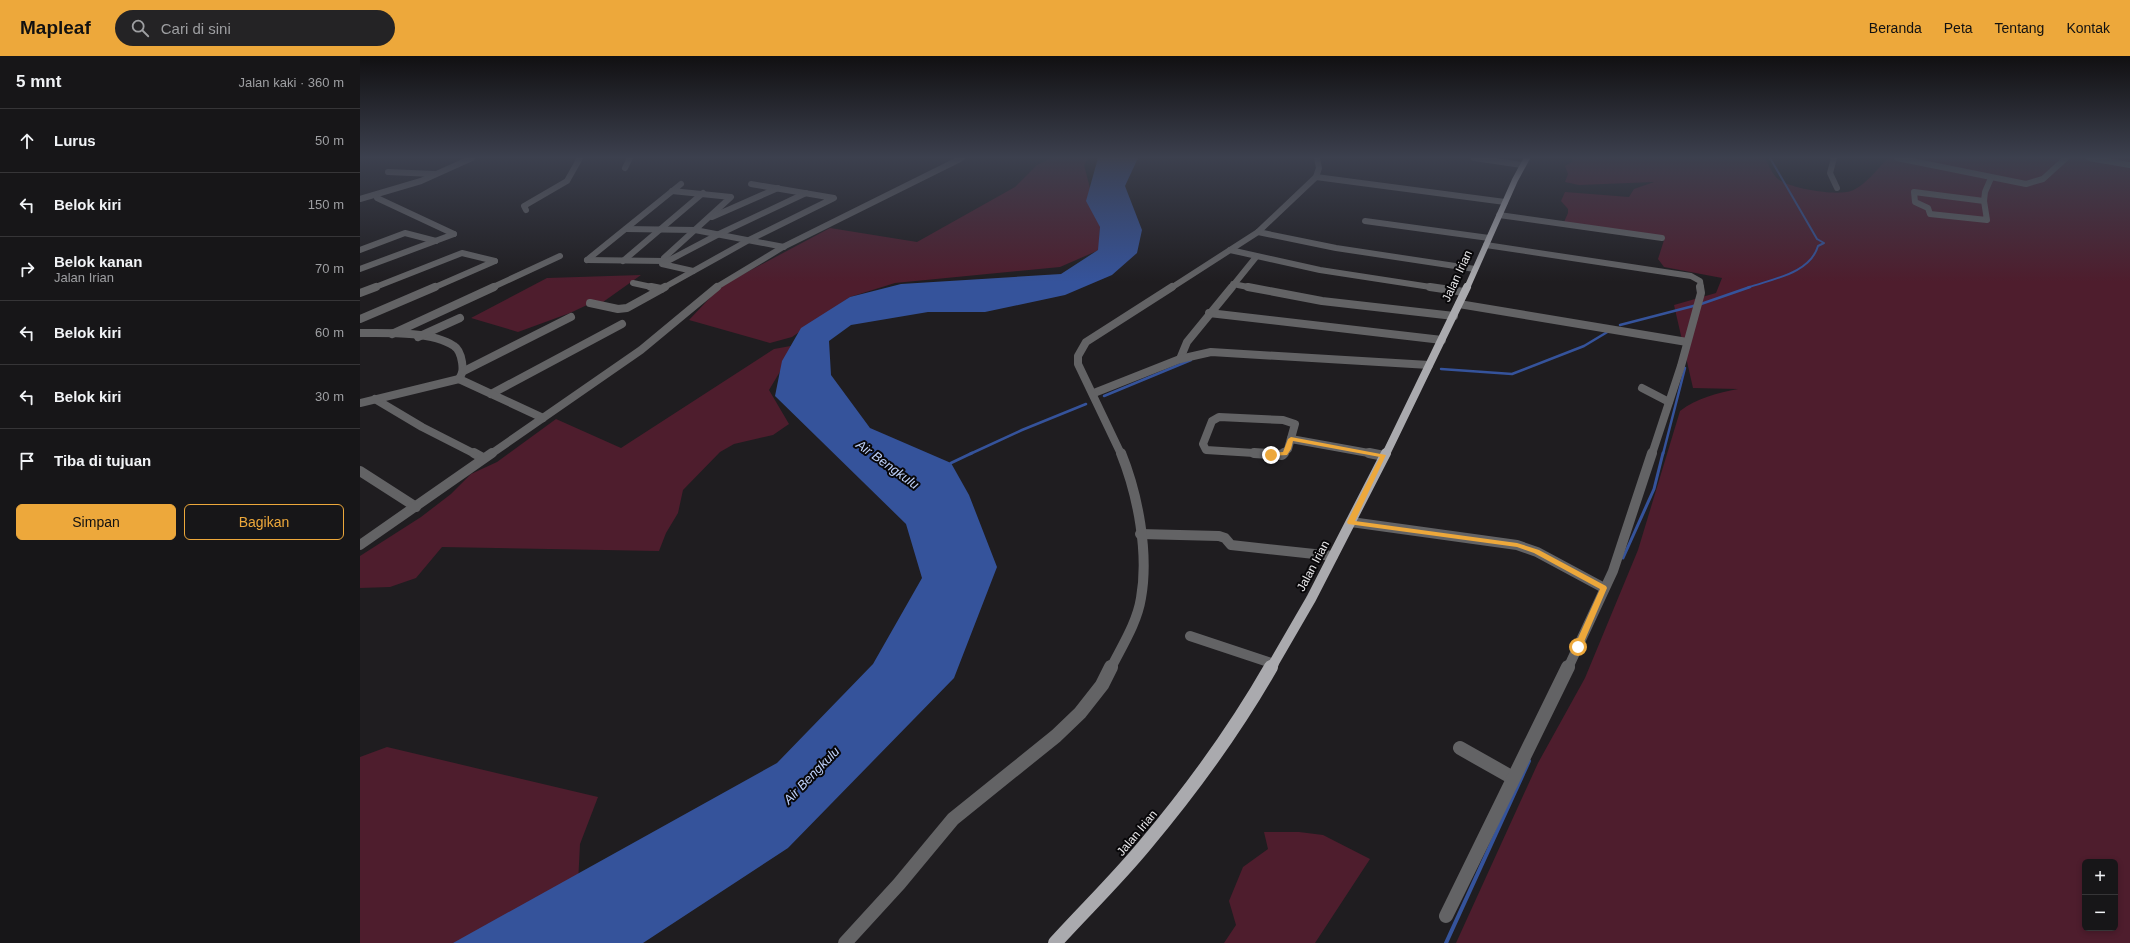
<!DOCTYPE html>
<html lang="id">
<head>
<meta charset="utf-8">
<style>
  :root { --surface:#171618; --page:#242325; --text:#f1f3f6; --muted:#9e9fa2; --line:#363537; --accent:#eda83b }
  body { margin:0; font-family:Helvetica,sans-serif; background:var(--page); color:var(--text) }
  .controls { position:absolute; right:12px; bottom:12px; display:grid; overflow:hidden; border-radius:6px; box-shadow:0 2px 6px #0003 }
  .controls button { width:36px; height:36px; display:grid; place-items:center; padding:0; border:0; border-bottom:1px solid var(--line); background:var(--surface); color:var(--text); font:20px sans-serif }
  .stop { position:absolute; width:12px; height:12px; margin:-9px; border:3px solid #eda83b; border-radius:50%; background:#fff }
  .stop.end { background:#eda83b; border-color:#fff; box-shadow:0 1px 4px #0008 }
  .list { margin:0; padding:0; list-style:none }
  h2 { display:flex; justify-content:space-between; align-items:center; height:52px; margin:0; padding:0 16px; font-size:17px }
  h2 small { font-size:13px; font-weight:400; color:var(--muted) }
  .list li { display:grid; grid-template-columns:26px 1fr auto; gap:12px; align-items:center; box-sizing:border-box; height:64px; padding:0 16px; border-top:1px solid var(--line) }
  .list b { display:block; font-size:15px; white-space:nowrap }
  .list p { margin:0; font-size:13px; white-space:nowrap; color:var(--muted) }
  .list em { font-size:13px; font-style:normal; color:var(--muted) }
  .actions { display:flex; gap:8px; padding:12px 16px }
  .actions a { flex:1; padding:9px 0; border:1px solid var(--accent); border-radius:6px; text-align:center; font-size:14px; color:var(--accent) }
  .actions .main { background:var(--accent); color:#111 }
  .icon { flex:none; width:22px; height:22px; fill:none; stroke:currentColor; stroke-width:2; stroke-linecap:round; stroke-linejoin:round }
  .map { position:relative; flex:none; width:1770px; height:887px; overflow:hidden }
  header { display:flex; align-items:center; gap:24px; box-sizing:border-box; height:56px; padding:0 20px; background:var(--accent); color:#111 }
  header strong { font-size:19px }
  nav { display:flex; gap:22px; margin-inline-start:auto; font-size:14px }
  .search { width:280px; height:36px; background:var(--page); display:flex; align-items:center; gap:10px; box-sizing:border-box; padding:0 14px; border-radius:22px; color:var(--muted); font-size:15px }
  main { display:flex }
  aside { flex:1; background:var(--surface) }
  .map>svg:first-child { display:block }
  .green { fill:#4e1d2d; fill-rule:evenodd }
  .water { fill:#35539b }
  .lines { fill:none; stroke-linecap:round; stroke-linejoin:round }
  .stream-far3 { stroke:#35539b; stroke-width:2 }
  .stream-far2 { stroke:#35539b; stroke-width:2.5 }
  .stream-far1 { stroke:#35539b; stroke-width:3 }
  .stream { stroke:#35539b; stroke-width:4 }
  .minor-far3 { stroke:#636365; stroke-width:6 }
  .minor-far2 { stroke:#636365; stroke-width:8 }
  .minor-far1 { stroke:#636365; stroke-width:10 }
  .minor { stroke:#636365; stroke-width:14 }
  .major-far3 { stroke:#aaaaae; stroke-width:6 }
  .major-far2 { stroke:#aaaaae; stroke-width:8 }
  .major-far1 { stroke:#aaaaae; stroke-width:10 }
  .major { stroke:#aaaaae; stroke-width:14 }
  .route { fill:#eda83b }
  .labels { text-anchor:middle; stroke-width:4; stroke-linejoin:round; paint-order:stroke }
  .street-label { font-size:12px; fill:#e9e8ea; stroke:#080709 }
  .water-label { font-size:13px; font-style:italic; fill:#bdd0f9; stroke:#080709 }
</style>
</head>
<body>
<header>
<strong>Mapleaf</strong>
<div class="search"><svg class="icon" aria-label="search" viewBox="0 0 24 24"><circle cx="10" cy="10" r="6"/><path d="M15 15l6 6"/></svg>Cari di sini</div>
<nav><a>Beranda</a><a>Peta</a><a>Tentang</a><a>Kontak</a></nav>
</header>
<main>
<aside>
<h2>5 mnt<small>Jalan kaki · 360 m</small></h2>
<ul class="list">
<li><svg class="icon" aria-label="ahead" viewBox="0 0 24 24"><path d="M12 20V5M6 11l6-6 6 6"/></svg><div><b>Lurus</b></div><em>50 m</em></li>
<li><svg class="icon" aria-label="left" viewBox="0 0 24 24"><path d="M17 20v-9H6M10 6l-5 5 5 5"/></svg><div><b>Belok kiri</b></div><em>150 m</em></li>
<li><svg class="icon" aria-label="right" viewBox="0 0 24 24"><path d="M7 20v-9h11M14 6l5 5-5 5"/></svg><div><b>Belok kanan</b><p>Jalan Irian</p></div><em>70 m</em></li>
<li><svg class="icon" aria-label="left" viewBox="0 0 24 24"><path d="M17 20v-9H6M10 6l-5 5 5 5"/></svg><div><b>Belok kiri</b></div><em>60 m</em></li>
<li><svg class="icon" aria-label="left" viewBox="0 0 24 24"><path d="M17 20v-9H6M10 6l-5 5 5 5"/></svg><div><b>Belok kiri</b></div><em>30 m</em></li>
<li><svg class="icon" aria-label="arrive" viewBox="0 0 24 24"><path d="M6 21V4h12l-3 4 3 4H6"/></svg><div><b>Tiba di tujuan</b></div></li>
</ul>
<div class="actions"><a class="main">Simpan</a><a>Bagikan</a></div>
</aside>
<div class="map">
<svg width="1770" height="887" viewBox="0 0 1770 887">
  <rect width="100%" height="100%" fill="#1f1d20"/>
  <g class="green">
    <path d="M691,102H728L724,109L740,171L739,194L700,211L535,227L490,241L432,281L410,287L329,264L361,230L470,172L557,186L655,131L677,109Z"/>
    <path d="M1213,102H1405C1409,109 1412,118 1418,123C1431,133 1476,140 1491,135C1505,130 1518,112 1528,102H1770V887H1096L1178,707L1225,622L1278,494L1320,355C1336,342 1358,337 1378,333L1333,332L1314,249L1356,237L1362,222L1304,211L1298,203L1305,181L1204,166L1208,157V153L1201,145L1205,136L1269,141L1274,133L1294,126L1219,129L1205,126L1208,118L1205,110L1212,106ZM1725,806H1755V872H1725Z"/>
    <path d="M281,219L243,246L227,249L210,257L158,276L111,262L187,222Z"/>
    <path d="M436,289L409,334L429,368L413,379L374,388L360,396L323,434L318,457L306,477L299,495L82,491L56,522L30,531L0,532V500L61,461L91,438L111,418L137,406L196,363L261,392L414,293Z"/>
    <path d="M27,691L238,741L220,788L215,887H0V701Z"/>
    <path d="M904,776H939L963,779L1010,803L955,887H864L876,869L869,845L883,811L908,793Z"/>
  </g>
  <path class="water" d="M738,102H778L765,130L782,174L777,197L752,219L705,239L625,256H568L491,269L469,285L471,319L510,372L591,407L609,439L637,511L594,622L428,792L283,887H93L417,707L513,608L562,522L546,468L415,340L422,305L441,272L490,241L541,228L701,218L738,194L740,171L726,145Z"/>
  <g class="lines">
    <path class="stream-far3" d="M1387,232C1411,223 1450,218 1458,190L1464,187L1457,183L1410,102"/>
    <g class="stream-far2">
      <path d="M1260,269L1341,248L1390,231"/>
      <path d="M1081,313L1152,318L1224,290L1249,275"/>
      <path d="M744,340L831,304"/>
      <path d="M610,398L662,374L726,348"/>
      <path d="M1303,398L1325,312"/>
    </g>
    <g class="stream-far1">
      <path d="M591,407L612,397"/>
      <path d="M1263,502L1294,433L1303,397"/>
    </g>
    <path class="stream" d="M1086,887L1169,705"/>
    <g class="minor-far3">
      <path d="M1114,102L1162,109"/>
      <path d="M1474,102L1470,117L1477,132"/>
      <path d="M1537,102L1666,128L1683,123L1706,102"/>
      <path d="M1729,102L1770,109"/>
      <path d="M265,112L270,102"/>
      <path d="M28,116L74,118"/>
      <path d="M956,121L1145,146"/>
      <path d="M1554,136L1624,145L1627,164L1570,158L1568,152L1555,146Z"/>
      <path d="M16,139L17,142L94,178"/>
      <path d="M0,143L61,125L112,102"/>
      <path d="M1624,145L1625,136L1631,122"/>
      <path d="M166,154L164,150L207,125L220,102"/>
      <path d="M1139,159L1302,182"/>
      <path d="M352,161L418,132"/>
      <path d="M1005,165L1129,182"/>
      <path d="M266,173L335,174L424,191"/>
      <path d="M898,176L976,192L1115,213"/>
      <path d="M1126,189L1331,220L1340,225L1341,232"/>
      <path d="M0,194L45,177L76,185"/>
      <path d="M870,194L960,214L1077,232"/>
      <path d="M304,202L371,141L312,135"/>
      <path d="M227,204L321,128"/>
      <path d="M227,204L305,205"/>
      <path d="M263,205L343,137"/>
      <path d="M0,213L94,178"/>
      <path d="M333,215L302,208L359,178L446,137"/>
      <path d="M273,227L296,232"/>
      <path d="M873,228L893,232"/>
      <path d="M13,232L102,197L135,205"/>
      <path d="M73,232L135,205"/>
      <path d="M131,232L200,200"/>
      <path d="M303,232L389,184L474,142L391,128"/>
      <path d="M355,232L423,191L602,102"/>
      <path d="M811,232L898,176L956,121L959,112L957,102"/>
      <path d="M871,232L896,201"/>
    </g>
    <g class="minor-far2">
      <path d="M291,231L301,233"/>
      <path d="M888,231L962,245L1094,260"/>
      <path d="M1070,231L1104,236"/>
      <path d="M0,237L16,231"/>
      <path d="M230,247L258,253L267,252L305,231"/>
      <path d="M1099,248L1327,286"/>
      <path d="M849,257L1082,284"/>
      <path d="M0,263L75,231"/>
      <path d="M0,277C26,277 71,275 94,290C99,293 101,300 102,306C103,313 103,317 99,323"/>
      <path d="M32,278L134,231"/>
      <path d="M58,281L100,262"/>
      <path d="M820,303L827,286L872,231"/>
      <path d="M104,315L211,261"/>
      <path d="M1282,332L1309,346"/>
      <path d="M734,337L820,303L851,296L1069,309"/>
      <path d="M131,338L262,268"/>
      <path d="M15,343L62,371L115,398"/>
      <path d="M0,347L99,323L183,362"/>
      <path d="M931,383L1014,398"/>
      <path d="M131,398L281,294L357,231"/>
      <path d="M761,398L718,308V300L726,286L812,231"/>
      <path d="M910,398L846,394L843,388L852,365L859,361L923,364L935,368L928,393L923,398"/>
      <path d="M1292,398L1321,310L1341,237L1340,231"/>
    </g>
    <g class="minor-far1">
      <path d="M114,397L123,402"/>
      <path d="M894,397L922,399L924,397"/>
      <path d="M1009,397L1024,400"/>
      <path d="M0,415L56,451"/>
      <path d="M991,466L1157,489L1177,496L1244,532"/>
      <path d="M780,478L859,480L865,482L871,489L973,500"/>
      <path d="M0,489L132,397"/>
      <path d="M830,580L914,608"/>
      <path d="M751,612C762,590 777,567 781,542C789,497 778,439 761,397"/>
      <path d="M1208,612L1253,515L1292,397"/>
    </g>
    <g class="minor">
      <path d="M1100,692L1153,722"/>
      <path d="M1086,860L1208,611"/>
      <path d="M485,887L539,828L593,763L696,680L720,657L742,629L751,611"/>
    </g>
    <path class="major-far3" d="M1107,232L1155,124L1167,102"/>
    <path class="major-far2" d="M1026,398L1107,231"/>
    <path class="major-far1" d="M911,612L951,543L1026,397"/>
    <path class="major" d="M695,887C725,854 757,823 785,789C832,733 875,674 911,611"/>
  </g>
  <linearGradient id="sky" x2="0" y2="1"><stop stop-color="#111012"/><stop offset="0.45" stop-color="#3c404e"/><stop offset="1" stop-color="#3c404e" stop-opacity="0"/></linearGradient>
  <rect width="1770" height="226" fill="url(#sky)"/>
  <path class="route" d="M931,381L1026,399L995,465L1157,487L1179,494L1246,530L1247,532L1221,593H1215L1214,591L1240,533L1174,497L1157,491L988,468L987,466L1020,401L933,385L931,393L927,399L909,400V397L923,396L928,383Z"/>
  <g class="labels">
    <g class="street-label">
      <text transform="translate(1097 220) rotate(-65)" y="4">Jalan Irian</text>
      <text transform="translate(953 510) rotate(-62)" y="4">Jalan Irian</text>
      <text transform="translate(777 777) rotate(-50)" y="4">Jalan Irian</text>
    </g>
    <g class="water-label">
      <text transform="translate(528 408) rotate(36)" y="5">Air Bengkulu</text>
      <text transform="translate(451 719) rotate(-46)" y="5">Air Bengkulu</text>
    </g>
  </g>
</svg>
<div class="controls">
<button>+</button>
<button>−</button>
</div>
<div class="stop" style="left:1218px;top:591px"></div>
<div class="stop end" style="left:911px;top:399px"></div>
</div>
</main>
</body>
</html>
